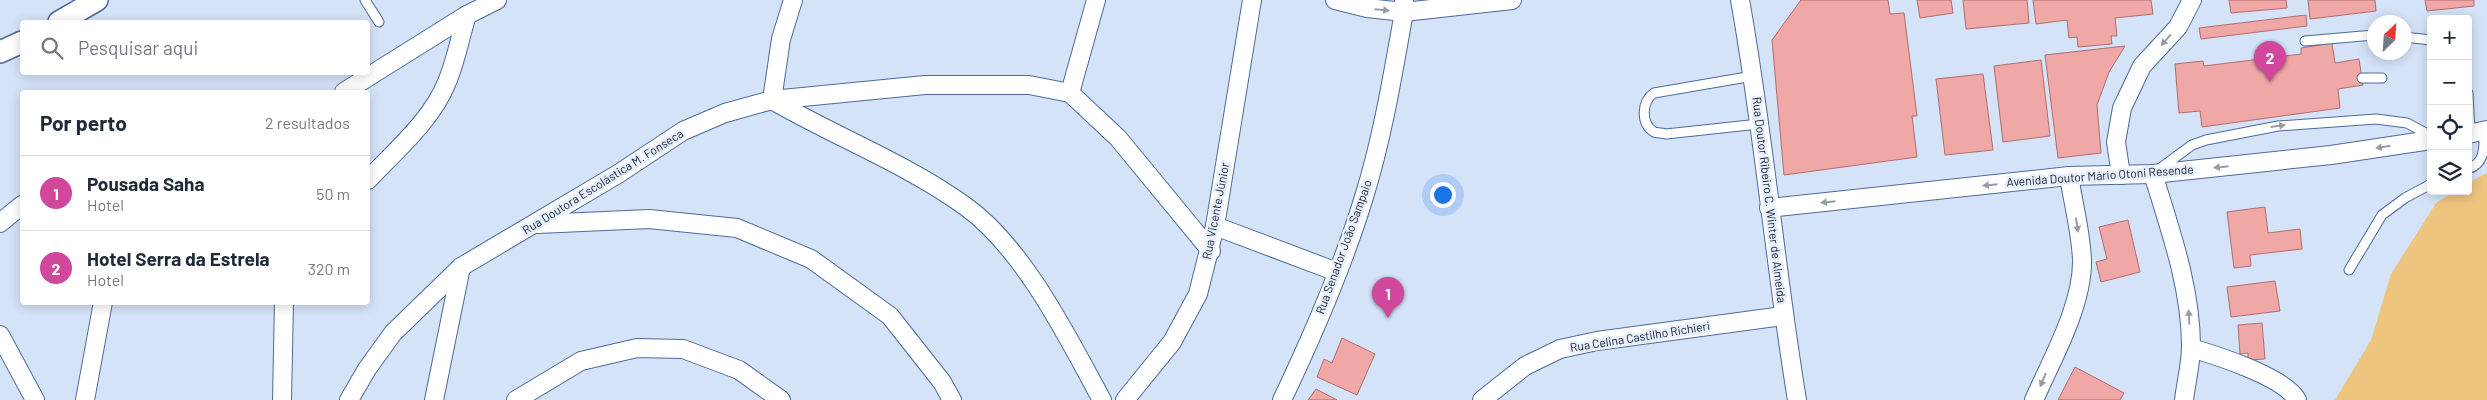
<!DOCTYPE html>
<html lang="pt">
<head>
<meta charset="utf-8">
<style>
  :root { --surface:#fff; --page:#f6f6f7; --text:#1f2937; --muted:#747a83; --line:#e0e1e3; --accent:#b45309 }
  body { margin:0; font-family:Barlow,sans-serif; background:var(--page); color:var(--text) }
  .controls { position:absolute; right:15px; top:15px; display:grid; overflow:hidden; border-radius:5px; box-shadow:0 2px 12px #0003 }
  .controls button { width:45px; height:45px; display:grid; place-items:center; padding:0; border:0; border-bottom:1px solid var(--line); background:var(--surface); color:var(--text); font:25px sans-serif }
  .compass { position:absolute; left:2367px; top:15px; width:45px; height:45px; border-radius:50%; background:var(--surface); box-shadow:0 2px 12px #0003; rotate:25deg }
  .you { position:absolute; left:1442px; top:194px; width:18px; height:18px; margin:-12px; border:4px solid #fff; border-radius:50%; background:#1a73e8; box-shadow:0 0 0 8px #1a73e833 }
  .badge { display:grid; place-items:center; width:32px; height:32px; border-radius:50%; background:var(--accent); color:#fff; font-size:16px; font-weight:700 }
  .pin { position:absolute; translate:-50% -41px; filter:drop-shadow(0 1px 2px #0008) }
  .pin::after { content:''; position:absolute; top:26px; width:18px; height:15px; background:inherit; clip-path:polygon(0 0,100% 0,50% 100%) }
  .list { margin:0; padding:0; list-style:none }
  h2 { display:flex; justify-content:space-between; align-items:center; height:65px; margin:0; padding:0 20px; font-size:21px }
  h2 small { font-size:16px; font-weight:400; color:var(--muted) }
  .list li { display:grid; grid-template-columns:32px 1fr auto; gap:15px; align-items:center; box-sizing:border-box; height:75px; padding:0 20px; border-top:1px solid var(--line) }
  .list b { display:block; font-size:19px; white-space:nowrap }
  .list p { margin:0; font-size:16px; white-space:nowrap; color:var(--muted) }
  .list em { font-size:16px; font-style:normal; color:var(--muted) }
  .icon { flex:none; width:28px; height:28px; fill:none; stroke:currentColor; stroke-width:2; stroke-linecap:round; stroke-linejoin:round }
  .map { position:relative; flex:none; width:2487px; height:400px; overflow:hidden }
  .search { position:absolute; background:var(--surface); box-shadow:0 2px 12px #0003; left:20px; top:20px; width:350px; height:55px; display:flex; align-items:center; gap:12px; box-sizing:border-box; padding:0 18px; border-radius:5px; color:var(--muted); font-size:19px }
  .panel { position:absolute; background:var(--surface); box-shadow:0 2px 12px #0003; left:20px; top:90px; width:350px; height:215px; border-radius:5px }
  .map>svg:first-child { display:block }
  .green { fill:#eec57f }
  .building { fill:#f0a8a7; stroke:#b06d6d }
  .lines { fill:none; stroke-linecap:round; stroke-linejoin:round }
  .service-casing { stroke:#4d6a9b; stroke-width:11 }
  .minor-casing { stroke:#4d6a9b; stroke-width:20 }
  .tertiary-casing { stroke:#4d6a9b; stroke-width:24 }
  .service { stroke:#fff; stroke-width:9 }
  .minor { stroke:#fff; stroke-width:18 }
  .tertiary { stroke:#fff; stroke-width:21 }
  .oneway { fill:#969ba5 }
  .labels { text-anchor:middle; stroke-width:5; stroke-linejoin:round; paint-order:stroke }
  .street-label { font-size:12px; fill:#152136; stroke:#e8effb }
</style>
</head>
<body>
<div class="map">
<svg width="2487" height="400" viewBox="0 0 2487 400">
  <rect width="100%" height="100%" fill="#d5e3f9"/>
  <path class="green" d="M2487,173V400H2335L2371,340L2391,274L2436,203L2455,191H2468V183Z"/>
  <g class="building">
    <path d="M1801,0H1888L1890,14L1904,13L1917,116H1912L1917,157L1784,175L1772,40Z"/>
    <path d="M1917,0H1951L1953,13L1920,18Z"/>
    <path d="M1963,0H2027L2029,23L1966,29Z"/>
    <path d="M2033,0H2151L2153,14L2115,18L2117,36H2111L2112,44L2078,47L2077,37L2069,38L2067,20L2036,24Z"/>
    <path d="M2229,0H2286L2287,8L2231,13Z"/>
    <path d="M2308,0H2375L2376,11L2310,19Z"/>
    <path d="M2425,0H2474V6L2427,11Z"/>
    <path d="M2306,15L2307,26L2201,39L2199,28Z"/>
    <path d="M2332,43L2335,63L2359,59L2363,85L2338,89L2340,108L2202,127L2200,111L2179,113L2175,64L2203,61L2204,66L2301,54V48Z"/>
    <path d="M2125,46L2109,72L2097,105L2101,153L2058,158L2045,55Z"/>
    <path d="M2041,60L2050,136L2003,142L1994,66Z"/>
    <path d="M1983,74L1993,150L1945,155L1936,79Z"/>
    <path d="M2265,207L2268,233L2300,229L2302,249L2250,255L2251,266L2234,268L2227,212Z"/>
    <path d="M2128,220L2140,272L2101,282L2096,262L2107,259L2099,227Z"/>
    <path d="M2275,281L2280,311L2231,317L2227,287Z"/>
    <path d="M2262,323L2265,359L2248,360V353L2240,354L2238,325Z"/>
    <path d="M1342,338L1375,354L1357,395L1317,377L1324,359L1332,363Z"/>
    <path d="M2075,367L2124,393L2120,400H2058Z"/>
    <path d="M1316,389L1337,400H1308Z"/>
  </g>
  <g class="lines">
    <defs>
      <g id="service">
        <path d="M365,0L379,22"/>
        <path d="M2404,37L2431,40"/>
        <path d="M2305,41L2374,35"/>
        <path d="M1753,76L1654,93C1642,101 1640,123 1654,132C1657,133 1663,133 1666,134L1759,124"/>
        <path d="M2362,78H2382"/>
        <path d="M2468,93L2470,133"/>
        <path d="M2468,169C2486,163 2484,146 2484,131"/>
        <path d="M2158,170L2192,145L2206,140L2278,126L2376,119L2407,123L2431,136"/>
        <path d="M2349,270L2382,215L2405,198L2431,184"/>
      </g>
      <g id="minor">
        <path d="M1335,0L1367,8L1404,12L1512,0"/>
        <path d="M1740,0C1764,133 1775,267 1797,400"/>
        <path d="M344,92L467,15L497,0"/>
        <path d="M1070,93L1096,0"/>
        <path d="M772,100C836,137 905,163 965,206C1024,248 1068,338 1102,400"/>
        <path d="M772,100L781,39L793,0"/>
        <path d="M2468,134L2487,130"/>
        <path d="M2153,174C2170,229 2191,288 2191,346C2191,364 2186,383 2184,400"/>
        <path d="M2121,175L2116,142L2122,108L2142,66L2178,27L2192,0"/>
        <path d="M368,180C396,150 432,120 447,82C456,61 460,37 467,15"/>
        <path d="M1769,208L2069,176L2153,174L2331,155L2431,140"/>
        <path d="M0,223L22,205"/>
        <path d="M538,224L649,219L737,228L811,259L890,316L942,382L952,400"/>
        <path d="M1215,226L1337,272"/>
        <path d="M0,335L35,400"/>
        <path d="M2191,348C2215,355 2285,377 2297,400"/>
        <path d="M85,400L103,302"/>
        <path d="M282,400L284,302"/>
        <path d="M349,400L367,369L393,333L461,267L618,174L683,131L725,113L772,100L925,85H1029L1070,93L1118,138L1211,251"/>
        <path d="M434,400L461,267"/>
        <path d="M516,400L581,361L637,348L683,349L739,370L781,400"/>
        <path d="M1125,400L1172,342L1198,294L1215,226L1252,0"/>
        <path d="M1282,400C1313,335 1343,266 1364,197C1383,136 1393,73 1404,12V0"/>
        <path d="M1482,400L1525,366L1560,349L1597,341L1783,316"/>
        <path d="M2034,400C2052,359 2083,305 2082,260C2081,232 2073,203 2069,176"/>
      </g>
      <g id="tertiary">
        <path d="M59,22L97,0"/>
        <path d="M0,52L22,42"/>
      </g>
    </defs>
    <use href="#service" class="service-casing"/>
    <use href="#minor" class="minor-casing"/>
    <use href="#tertiary" class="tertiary-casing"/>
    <use href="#service" class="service"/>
    <use href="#minor" class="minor"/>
    <use href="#tertiary" class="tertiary"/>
  </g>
  <defs><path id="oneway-solid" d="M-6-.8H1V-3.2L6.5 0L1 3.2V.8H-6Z" transform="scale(1.25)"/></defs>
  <g class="oneway">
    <use href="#oneway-solid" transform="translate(1382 10) rotate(5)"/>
    <use href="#oneway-solid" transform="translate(2166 40) rotate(132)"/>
    <use href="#oneway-solid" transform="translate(2278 126) rotate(-7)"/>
    <use href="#oneway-solid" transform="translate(2383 147) rotate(171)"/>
    <use href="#oneway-solid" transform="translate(2221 167) rotate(174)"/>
    <use href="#oneway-solid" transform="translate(1990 185) rotate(174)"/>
    <use href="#oneway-solid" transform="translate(1828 202) rotate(174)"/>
    <use href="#oneway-solid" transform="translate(2077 225) rotate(81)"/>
    <use href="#oneway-solid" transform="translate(2189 317) rotate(-93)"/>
    <use href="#oneway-solid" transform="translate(2043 380) rotate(113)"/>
  </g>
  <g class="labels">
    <g class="street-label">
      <text transform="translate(2100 176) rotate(-4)" y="4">Avenida Doutor Mário Otoni Resende</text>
      <text transform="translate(603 182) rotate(-32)" y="4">Rua Doutora Escolástica M. Fonseca</text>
      <text transform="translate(1769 200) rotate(83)" y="4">Rua Doutor Ribeiro C. Winter de Almeida</text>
      <text transform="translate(1216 211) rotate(-79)" y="4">Rua Vicente Júnior</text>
      <text transform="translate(1344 247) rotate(-70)" y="4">Rua Senador João Sampaio</text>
      <text transform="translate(1640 337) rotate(-9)" y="4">Rua Celina Castilho Richieri</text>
    </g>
  </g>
</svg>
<div class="controls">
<button>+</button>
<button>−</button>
<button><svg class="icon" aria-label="locate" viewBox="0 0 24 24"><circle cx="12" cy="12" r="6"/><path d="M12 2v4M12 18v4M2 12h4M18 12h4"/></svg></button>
<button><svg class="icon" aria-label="layers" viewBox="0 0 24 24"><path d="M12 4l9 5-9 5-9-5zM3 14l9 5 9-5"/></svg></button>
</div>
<svg class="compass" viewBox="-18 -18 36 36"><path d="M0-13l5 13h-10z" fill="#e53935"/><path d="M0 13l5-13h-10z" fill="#747a83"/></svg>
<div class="you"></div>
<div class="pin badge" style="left:1388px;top:318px;background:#d1479c">1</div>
<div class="pin badge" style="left:2270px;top:82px;background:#d1479c">2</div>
<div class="search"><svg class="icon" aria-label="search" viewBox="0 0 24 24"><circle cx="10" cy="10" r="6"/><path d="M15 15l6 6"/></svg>Pesquisar aqui</div>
<section class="panel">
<h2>Por perto<small>2 resultados</small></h2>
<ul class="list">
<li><span class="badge" style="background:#d1479c">1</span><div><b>Pousada Saha</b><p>Hotel</p></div><em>50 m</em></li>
<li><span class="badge" style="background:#d1479c">2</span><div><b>Hotel Serra da Estrela</b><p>Hotel</p></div><em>320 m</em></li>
</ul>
</section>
</div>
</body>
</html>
